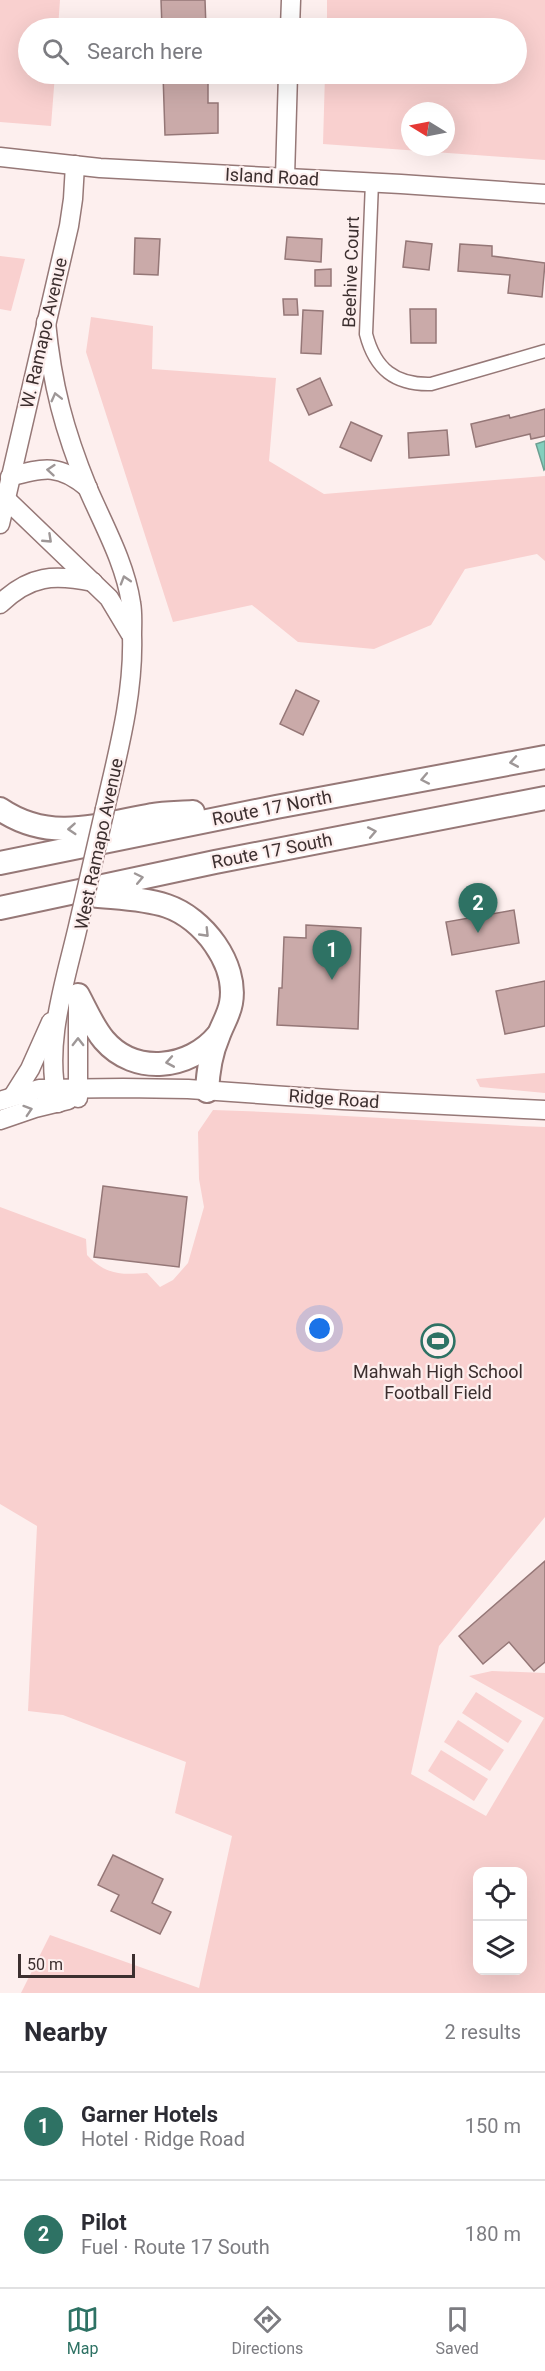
<!DOCTYPE html>
<html lang="en">
<head>
<meta charset="utf-8">
<style>
  :root { --surface:#fff; --page:#f7f7f7; --text:#2b2b33; --muted:#7c7c81; --line:#e1e1e2; --accent:#2e7264 }
  body { margin:0; font-family:Roboto,sans-serif; background:var(--page); color:var(--text) }
  .controls { position:absolute; right:18px; bottom:18px; display:grid; overflow:hidden; border-radius:12px; box-shadow:0 6px 24px #0002 }
  .controls button { width:54px; height:54px; display:grid; place-items:center; padding:0; border:0; border-bottom:2px solid var(--line); background:var(--surface); color:var(--text); font:30px sans-serif }
  .compass { position:absolute; left:401px; top:102px; width:54px; height:54px; border-radius:50%; background:var(--surface); box-shadow:0 6px 24px #0002; rotate:280deg }
  .scale { position:absolute; left:18px; bottom:15px; width:117px; box-sizing:border-box; padding-left:6px; border:3px solid #3c2f2f; border-top:0; font-size:16px; line-height:21px; white-space:nowrap; color:#3c2f2f; -webkit-text-stroke:4px #fdefee; paint-order:stroke }
  .you { position:absolute; left:320px; top:1329px; width:21px; height:21px; margin:-15px; border:4px solid #fff; border-radius:50%; background:#1a73e8; box-shadow:0 0 0 9px #1a73e833 }
  .badge { display:grid; place-items:center; width:39px; height:39px; border-radius:50%; background:var(--accent); color:#fff; font-size:20px; font-weight:700 }
  .pin { position:absolute; translate:-50% -50px; filter:drop-shadow(0 2px 3px #0008) }
  .pin::after { content:''; position:absolute; top:32px; width:21px; height:18px; background:inherit; clip-path:polygon(0 0,100% 0,50% 100%) }
  .list { margin:0; padding:0; list-style:none }
  h2 { display:flex; justify-content:space-between; align-items:center; height:78px; margin:0; padding:0 24px; font-size:26px }
  h2 small { font-size:20px; font-weight:400; color:var(--muted) }
  .list li { display:grid; grid-template-columns:39px 1fr auto; gap:18px; align-items:center; box-sizing:border-box; height:108px; padding:0 24px; border-top:2px solid var(--line) }
  .list b { display:block; font-size:22px; white-space:nowrap }
  .list p { margin:0; font-size:20px; white-space:nowrap; color:var(--muted) }
  .list em { font-size:20px; font-style:normal; color:var(--muted) }
  .icon { flex:none; width:33px; height:33px; fill:none; stroke:currentColor; stroke-width:2; stroke-linecap:round; stroke-linejoin:round }
  .map { position:relative; flex:none; width:545px; height:1993px; overflow:hidden }
  .search { position:absolute; background:var(--surface); box-shadow:0 6px 24px #0002; left:18px; right:18px; top:18px; height:66px; display:flex; align-items:center; gap:15px; box-sizing:border-box; padding:0 21px; border-radius:33px; color:var(--muted); font-size:22px }
  .sheet { height:294px; background:var(--surface) }
  nav { display:flex; justify-content:space-around; align-items:center; box-sizing:border-box; height:84px; border-top:2px solid var(--line); background:var(--surface); font-size:16px; color:var(--muted) }
  nav a { display:grid; justify-items:center; gap:3px }
  nav .on { color:var(--accent) }
  .map>svg:first-child { display:block }
  .green { fill:#f9d0cf; fill-rule:evenodd }
  .water { fill:#82cfbd; stroke:#6d9f92; stroke-width:1.5 }
  .building { fill:#caaaa9; stroke:#957777; stroke-width:1.5 }
  .lines { fill:none; stroke-linecap:round; stroke-linejoin:round }
  .street-casing { stroke:#967877; stroke-width:15 }
  .secondary-casing { stroke:#967877; stroke-width:21 }
  .highway-casing { stroke:#967877; stroke-width:26 }
  .street { stroke:#fff; stroke-width:12 }
  .secondary { stroke:#fff; stroke-width:18 }
  .highway { stroke:#fff; stroke-width:22 }
  .secondary-bridge-casing { stroke:#967877; stroke-width:21; stroke-linecap:butt }
  .secondary-bridge { stroke:#fff; stroke-width:18 }
  .oneway { stroke:#9e9797 }
  .labels { text-anchor:middle; stroke-width:4.5; stroke-linejoin:round; paint-order:stroke }
  .street-label { font-size:18px; fill:#3c2f2f; stroke:#fdefee }
  .poi-label { font-size:18px; fill:#3c2f2f; stroke:#fdefee }
</style>
</head>
<body>
<div class="map">
<svg width="545" height="1993" viewBox="0 0 545 1993">
  <rect width="100%" height="100%" fill="#fdefee"/>
  <g class="green">
    <path d="M0,0H60L58,28H28V74H55L51,126L0,122Z"/>
    <path d="M327,0H545V160L323,144L325,74H516V28H327ZM410,111H446V147H410Z"/>
    <path d="M0,256L25,259L11,311L0,309Z"/>
    <path d="M91,317L153,326L152,369L276,378L269,461L324,494L545,476V561L537,554L465,569L431,625L374,649L298,642L252,605L173,622L86,352Z"/>
    <path d="M545,1073V1093L480,1087L476,1079Z"/>
    <path d="M213,1110C323,1113 434,1122 545,1127V1517L439,1646L411,1774L486,1816L544,1718L469,1676L492,1671L545,1673V1993H21L50,1935L199,1988L232,1836L175,1813L186,1762L63,1715L28,1711L37,1526L0,1504V1207L86,1239L87,1255C106,1275 121,1275 147,1273L160,1287L173,1280L188,1263L204,1207L199,1179L198,1132ZM478,1872H522V1970H478Z"/>
    <path d="M476,1692L522,1721L508,1743L462,1713Z"/>
    <path d="M458,1720L504,1750L490,1771L444,1742Z"/>
    <path d="M441,1750L488,1779L474,1801L428,1771Z"/>
  </g>
  <path class="water" d="M545,441V469L544,470L536,444Z"/>
  <g class="building">
    <path d="M161,0H205L206,28H162Z"/>
    <path d="M163,74H208V103H218V133L165,135Z"/>
    <path d="M287,237L322,239L321,262L285,259Z"/>
    <path d="M135,238L160,239L158,275L134,274Z"/>
    <path d="M406,241L432,244L429,270L403,267Z"/>
    <path d="M460,244L492,246V256L545,263L542,297L508,293L510,275L458,271Z"/>
    <path d="M331,269V286H315V270Z"/>
    <path d="M283,299H297L298,315H284Z"/>
    <path d="M410,309H436V343H411Z"/>
    <path d="M303,310L323,311L321,354L301,353Z"/>
    <path d="M320,378L332,405L309,415L297,389Z"/>
    <path d="M545,409V436L531,439L530,434L476,447L471,424L509,415L510,418Z"/>
    <path d="M351,422L382,436L371,461L340,447Z"/>
    <path d="M447,430L449,455L409,458L408,433Z"/>
    <path d="M296,690L319,701L303,735L280,724Z"/>
    <path d="M514,910L519,943L452,955L446,922Z"/>
    <path d="M306,925L361,928L358,1029L277,1025L279,988H282L284,937L306,938Z"/>
    <path d="M545,981V1026L505,1034L496,991Z"/>
    <path d="M103,1186L187,1197L179,1267L94,1257Z"/>
    <path d="M545,1561V1662L534,1671L509,1642L483,1664L459,1636Z"/>
    <path d="M113,1855L163,1879L152,1903L171,1912L160,1934L111,1911L119,1895L98,1885Z"/>
  </g>
  <g class="lines">
    <defs>
      <path id="street" d="M372,182L366,334C375,369 395,385 431,384L545,351"/>
      <g id="secondary">
        <path d="M290,28L291,0"/>
        <path d="M0,157L100,168L401,184L545,194"/>
        <path d="M285,177L288,74"/>
        <path d="M46,322C52,385 64,430 88,489C104,526 125,563 131,603C133,614 132,625 132,635C134,694 118,752 105,809"/>
        <path d="M10,477C44,467 60,464 88,488"/>
        <path d="M6,499L109,598L130,633"/>
        <path d="M0,524L69,226L73,199L75,165"/>
        <path d="M0,604C30,575 54,574 93,582"/>
        <path d="M78,998V1098"/>
        <path d="M13,1096L30,1069L51,1022"/>
        <path d="M0,1101L39,1089L123,1088L188,1089L343,1100L545,1110"/>
        <path d="M58,1103C43,1043 66,980 79,922"/>
        <path d="M0,1120L35,1108L68,1100"/>
      </g>
      <g id="highway">
        <path d="M0,809C50,843 98,825 152,815C165,813 180,813 193,812"/>
        <path d="M0,863L276,807L545,757"/>
        <path d="M90,895C115,898 143,898 167,906C203,918 238,964 231,1003C229,1015 222,1025 218,1037C210,1055 208,1072 207,1091"/>
        <path d="M0,908L215,862L545,798"/>
        <path d="M78,995C86,1010 93,1027 104,1040C135,1076 190,1069 218,1035"/>
      </g>
    </defs>
    <use href="#street" class="street-casing"/>
    <use href="#secondary" class="secondary-casing"/>
    <use href="#highway" class="highway-casing"/>
    <use href="#street" class="street"/>
    <use href="#secondary" class="secondary"/>
    <use href="#highway" class="highway"/>
    <defs>
      <path id="secondary-bridge" d="M79,922L105,809"/>
    </defs>
    <use href="#secondary-bridge" class="secondary-bridge-casing"/>
    <use href="#secondary-bridge" class="secondary-bridge"/>
  </g>
  <defs><path id="oneway-chevron" d="M-2-3.5L2.5 0L-2 3.5" fill="none" stroke-width="1.6" stroke-linecap="round" stroke-linejoin="round" transform="scale(1.5)"/></defs>
  <g class="oneway">
    <use href="#oneway-chevron" transform="translate(56 397) rotate(-104)"/>
    <use href="#oneway-chevron" transform="translate(51 470) rotate(-175)"/>
    <use href="#oneway-chevron" transform="translate(48 539) rotate(43)"/>
    <use href="#oneway-chevron" transform="translate(125 580) rotate(-107)"/>
    <use href="#oneway-chevron" transform="translate(514 762) rotate(170)"/>
    <use href="#oneway-chevron" transform="translate(425 779) rotate(169)"/>
    <use href="#oneway-chevron" transform="translate(72 829) rotate(176)"/>
    <use href="#oneway-chevron" transform="translate(372 832) rotate(-11)"/>
    <use href="#oneway-chevron" transform="translate(139 878) rotate(-12)"/>
    <use href="#oneway-chevron" transform="translate(205 933) rotate(46)"/>
    <use href="#oneway-chevron" transform="translate(78 1042) rotate(-90)"/>
    <use href="#oneway-chevron" transform="translate(170 1062) rotate(170)"/>
    <use href="#oneway-chevron" transform="translate(28 1110) rotate(-18)"/>
  </g>
  <defs>
    <symbol id="stadium-ring" viewBox="-11 -11 22 22"><circle r="9.5" fill="#fdefee" stroke="#2e7264" stroke-width="1.5"/><path d="M0-5a6.5 5 0 1 0 0 10a6.5 5 0 1 0 0-10ZM-3.5-1.8h7v3.6h-7Z" fill="#2e7264"/></symbol>
  </defs>
  <g fill-rule="evenodd">
    <use href="#stadium-ring" x="419" y="1322" width="38" height="38"/>
  </g>
  <g class="labels">
    <g class="street-label">
      <text transform="translate(272 177) rotate(3)" y="6">Island Road</text>
      <text transform="translate(351 272) rotate(-88)" y="6">Beehive Court</text>
      <text transform="translate(44 333) rotate(-77)" y="6">W. Ramapo Avenue</text>
      <text transform="translate(272 808) rotate(-11)" y="6">Route 17 North</text>
      <text transform="translate(99 844) rotate(-78)" y="6">West Ramapo Avenue</text>
      <text transform="translate(272 851) rotate(-11)" y="6">Route 17 South</text>
      <text transform="translate(334 1099) rotate(4)" y="6">Ridge Road</text>
    </g>
    <g class="poi-label">
      <text x="438" y="1378">Mahwah High School<tspan x="438" dy="21">Football Field</tspan></text>
    </g>
  </g>
</svg>
<div class="controls">
<button><svg class="icon" aria-label="locate" viewBox="0 0 24 24"><circle cx="12" cy="12" r="6"/><path d="M12 2v4M12 18v4M2 12h4M18 12h4"/></svg></button>
<button><svg class="icon" aria-label="layers" viewBox="0 0 24 24"><path d="M12 4l9 5-9 5-9-5zM3 14l9 5 9-5"/></svg></button>
</div>
<svg class="compass" viewBox="-18 -18 36 36"><path d="M0-13l5 13h-10z" fill="#e53935"/><path d="M0 13l5-13h-10z" fill="#7c7c81"/></svg>
<div class="scale">50 m</div>
<div class="you"></div>
<div class="pin badge" style="left:332px;top:980px">1</div>
<div class="pin badge" style="left:478px;top:933px">2</div>
<div class="search"><svg class="icon" aria-label="search" viewBox="0 0 24 24"><circle cx="10" cy="10" r="6"/><path d="M15 15l6 6"/></svg>Search here</div>
</div>
<section class="sheet">
<h2>Nearby<small>2 results</small></h2>
<ul class="list">
<li><span class="badge">1</span><div><b>Garner Hotels</b><p>Hotel · Ridge Road</p></div><em>150 m</em></li>
<li><span class="badge">2</span><div><b>Pilot</b><p>Fuel · Route 17 South</p></div><em>180 m</em></li>
</ul>
</section>
<nav>
<a class="on"><svg class="icon" aria-label="map" viewBox="0 0 24 24"><path d="M3 6l6-2 6 2 6-2v14l-6 2-6-2-6 2zM9 4v14M15 6v14"/></svg>Map</a>
<a><svg class="icon" aria-label="directions" viewBox="0 0 24 24"><path d="M12 3l9 9-9 9-9-9zM9 14v-3h6M13 9l2 2-2 2"/></svg>Directions</a>
<a><svg class="icon" aria-label="saved" viewBox="0 0 24 24"><path d="M7 4h10v16l-5-4-5 4z"/></svg>Saved</a>
</nav>
</body>
</html>
